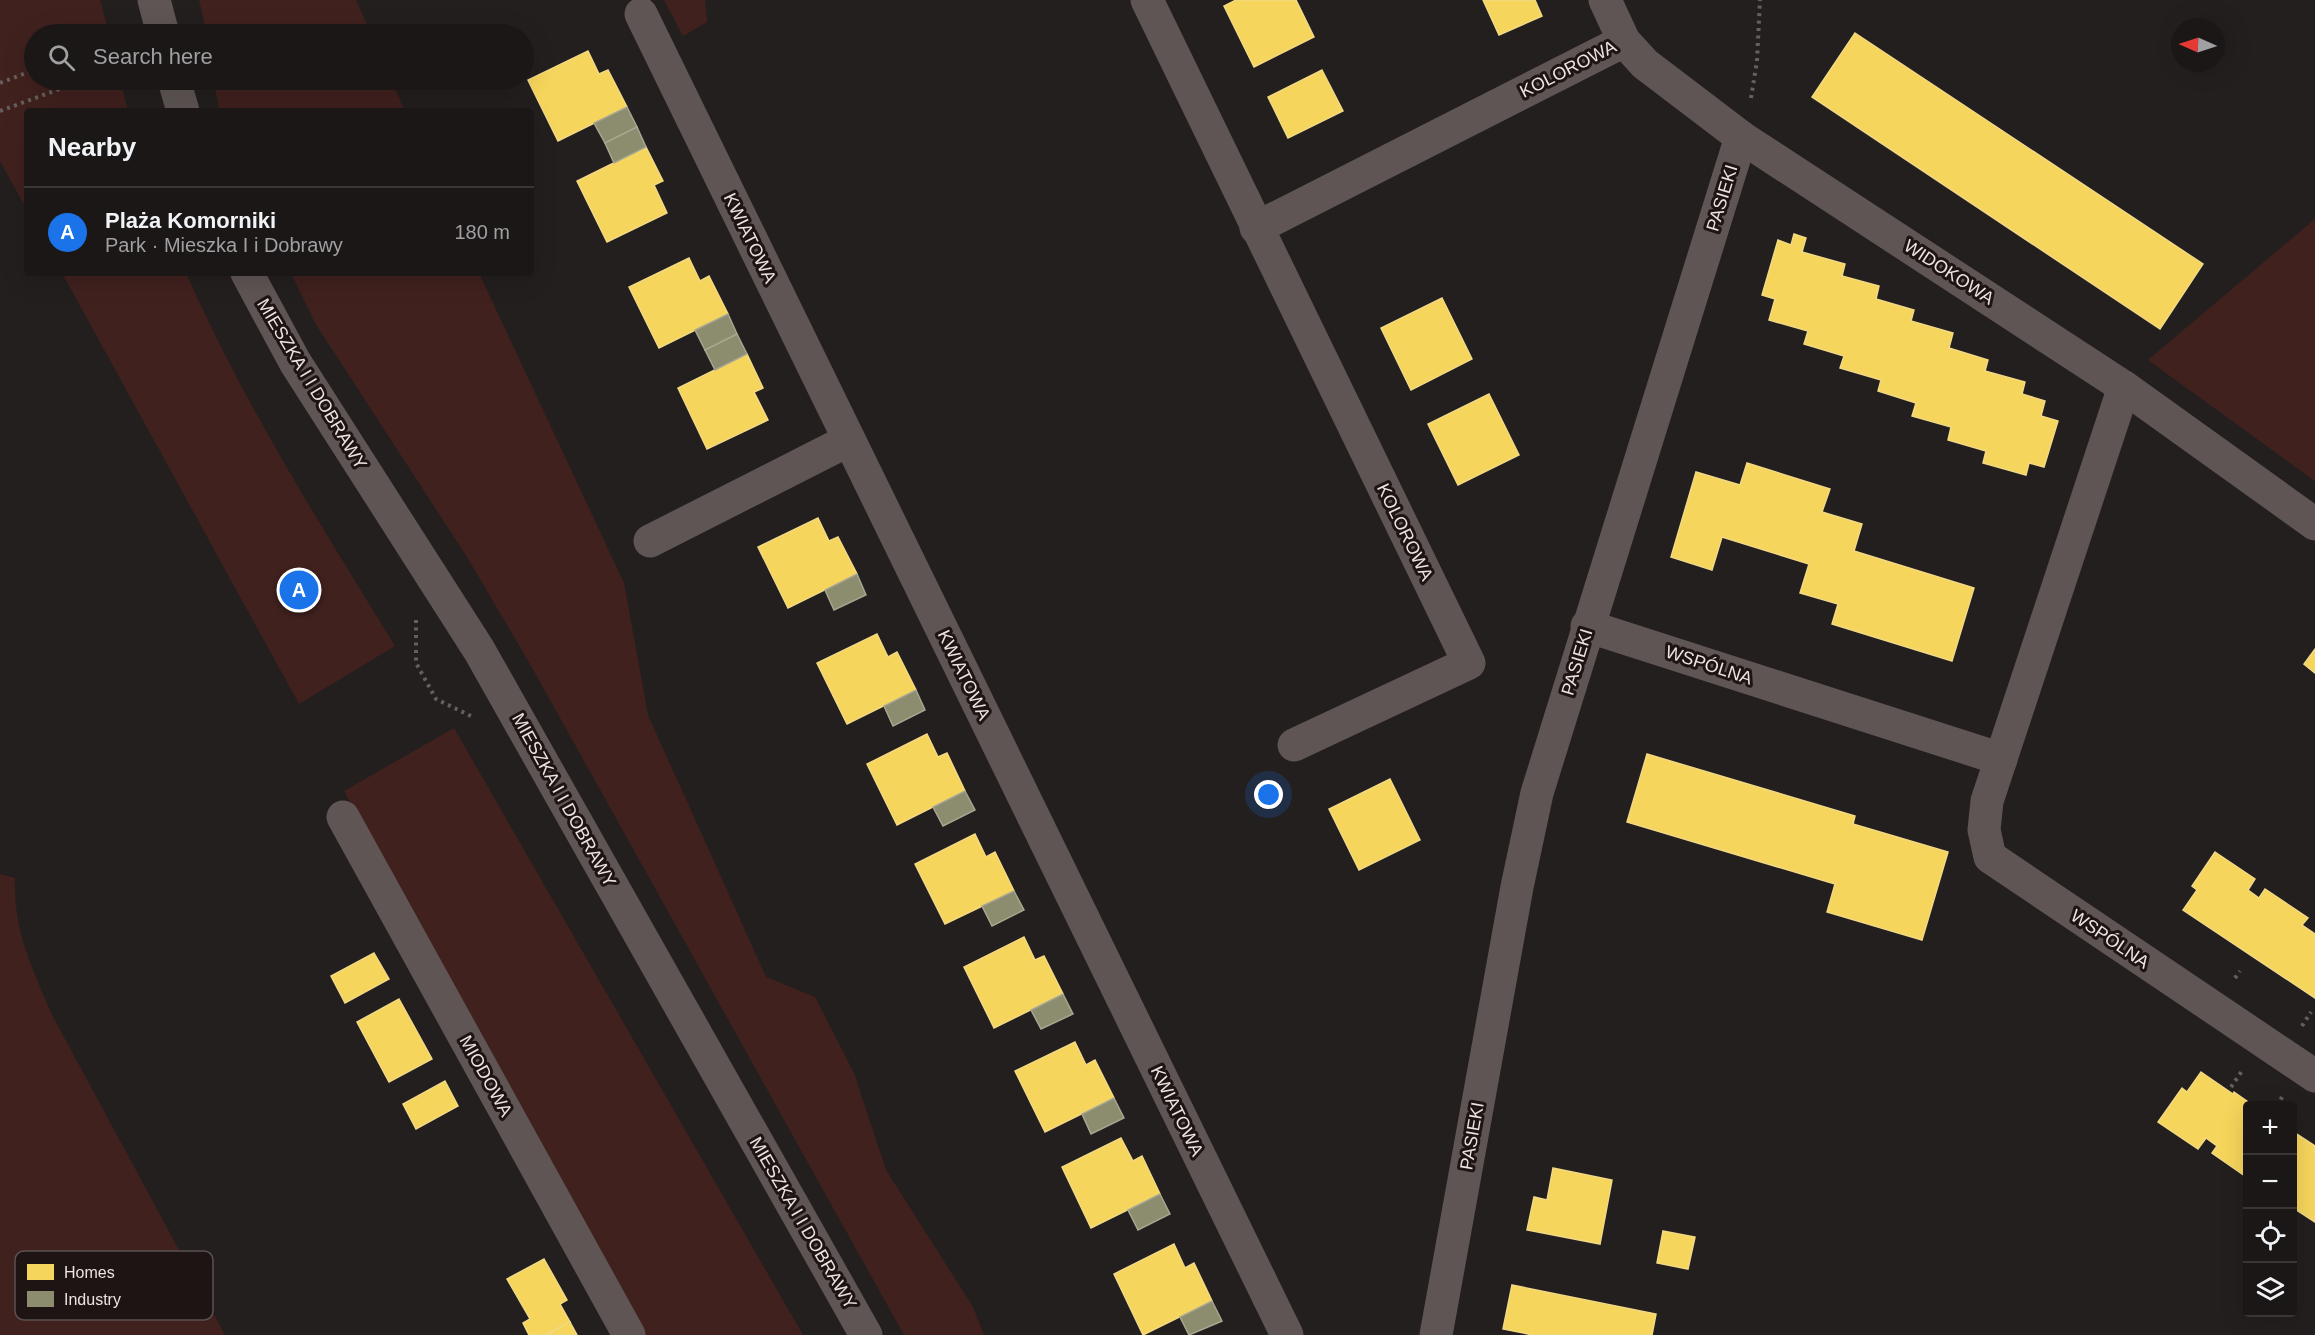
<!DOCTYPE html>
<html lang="en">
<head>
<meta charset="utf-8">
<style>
  :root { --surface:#1b1717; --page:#282424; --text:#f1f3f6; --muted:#a09fa1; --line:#393636; --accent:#1a73e8 }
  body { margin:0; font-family:Arial,sans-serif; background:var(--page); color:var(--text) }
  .controls { position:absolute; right:18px; bottom:18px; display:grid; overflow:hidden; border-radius:6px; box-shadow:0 6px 24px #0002 }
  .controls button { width:54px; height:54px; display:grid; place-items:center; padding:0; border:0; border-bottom:2px solid var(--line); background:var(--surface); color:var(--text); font:30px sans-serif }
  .compass { position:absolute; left:2171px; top:18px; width:54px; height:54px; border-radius:50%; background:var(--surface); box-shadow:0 6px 24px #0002; rotate:273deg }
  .you { position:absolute; left:1269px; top:795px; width:21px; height:21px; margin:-15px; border:4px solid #fff; border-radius:50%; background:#1a73e8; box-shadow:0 0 0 9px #1a73e833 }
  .badge { display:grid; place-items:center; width:39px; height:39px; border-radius:50%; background:var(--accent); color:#fff; font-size:20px; font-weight:700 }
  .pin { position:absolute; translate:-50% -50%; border:3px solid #fff; box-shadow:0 2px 6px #0006 }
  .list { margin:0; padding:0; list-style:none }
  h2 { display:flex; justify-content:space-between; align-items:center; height:78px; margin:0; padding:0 24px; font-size:26px }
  h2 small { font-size:20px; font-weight:400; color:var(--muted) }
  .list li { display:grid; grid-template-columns:39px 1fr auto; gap:18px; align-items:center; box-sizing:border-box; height:90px; padding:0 24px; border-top:2px solid var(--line) }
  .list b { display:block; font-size:22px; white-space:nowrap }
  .list p { margin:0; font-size:20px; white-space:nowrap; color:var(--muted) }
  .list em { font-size:20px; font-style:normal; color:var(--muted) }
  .icon { flex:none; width:33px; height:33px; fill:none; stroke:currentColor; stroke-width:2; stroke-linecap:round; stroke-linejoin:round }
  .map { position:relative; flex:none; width:2315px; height:1335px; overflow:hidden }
  .search { position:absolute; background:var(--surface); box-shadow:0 6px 24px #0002; left:24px; top:24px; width:510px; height:66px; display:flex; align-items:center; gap:15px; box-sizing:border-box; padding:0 21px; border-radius:33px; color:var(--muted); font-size:22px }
  .panel { position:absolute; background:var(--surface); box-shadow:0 6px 24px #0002; left:24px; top:108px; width:510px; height:168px; border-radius:6px }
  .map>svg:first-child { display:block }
  .green { fill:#40211e }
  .homes { fill:#f6d55c; stroke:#f2d984; stroke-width:1.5 }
  .industry { fill:#8c8c6e; stroke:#a8a691; stroke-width:1.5 }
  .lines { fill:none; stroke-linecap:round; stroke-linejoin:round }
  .path { stroke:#655f5d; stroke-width:4; stroke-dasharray:3 4.5; stroke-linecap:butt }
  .street { stroke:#5e5554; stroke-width:33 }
  .labels { text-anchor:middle; stroke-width:6; stroke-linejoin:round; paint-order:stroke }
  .street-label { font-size:18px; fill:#eae3e2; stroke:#1d1413 }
  .key { fill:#1d1413; stroke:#5a5251; stroke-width:1.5 }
  .key-label { font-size:16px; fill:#eae3e2 }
</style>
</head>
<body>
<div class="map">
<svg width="2315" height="1335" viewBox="0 0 2315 1335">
  <rect width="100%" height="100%" fill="#241f1f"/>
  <g class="green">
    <path d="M0,0H100L109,34H34V80H120L128,111H27V210L0,161Z"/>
    <path d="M199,0H356L371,34H207Z"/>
    <path d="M664,0H705L707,22L683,36Z"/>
    <path d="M213,80H391L405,111H220Z"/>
    <path d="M2315,219V481L2148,360Z"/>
    <path d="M62,273H186C244,404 320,524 395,646L299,704Z"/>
    <path d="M291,273H479L624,583L648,715L766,977L815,997L854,1073L886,1170L973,1307L984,1335H904L530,664L467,557L315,323Z"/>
    <path d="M454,728L803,1335H642L344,791Z"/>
    <path d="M0,874L15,878C13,930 32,968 52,1015L225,1335H0Z"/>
  </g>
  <g class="homes">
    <path d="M1236,0H1296L1314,37L1254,67L1224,6Z"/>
    <path d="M1483,0H1535L1542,16L1499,35Z"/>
    <path d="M1855,33L2203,264L2160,329L1812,97Z"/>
    <path d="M588,51L599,74L608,70L627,107L558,141L528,80Z"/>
    <path d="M1322,70L1343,111L1288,138L1268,97Z"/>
    <path d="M646,147L663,181L654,185L667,213L607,242L577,181Z"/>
    <path d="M1794,234L1806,238L1802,252L1845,264L1842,276L1879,286L1876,299L1914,310L1911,321L1953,333L1949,348L1988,360L1985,371L2025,382L2022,394L2045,401L2041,416L2058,421L2044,467L2029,463L2026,475L1983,463L1986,451L1948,440L1951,427L1912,416L1916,403L1878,391L1881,380L1840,368L1844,356L1804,344L1808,331L1769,320L1775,299L1762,295L1778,240L1791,245Z"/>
    <path d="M689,258L700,281L709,276L728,314L659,348L629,287Z"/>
    <path d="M1442,298L1472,359L1411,390L1381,328Z"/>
    <path d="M747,354L763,388L754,392L768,420L707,449L678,388Z"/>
    <path d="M1489,394L1519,455L1458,485L1428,424Z"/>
    <path d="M1747,463L1830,489L1822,512L1862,524L1854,551L1974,588L1952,661L1832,624L1838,604L1800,593L1809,564L1722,537L1712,570L1671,557L1696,472L1740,485Z"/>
    <path d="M818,518L829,541L838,537L857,574L788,608L758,547Z"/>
    <path d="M877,634L888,657L897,652L916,690L847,724L817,663Z"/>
    <path d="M2315,649V673L2304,664Z"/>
    <path d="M927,734L938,757L947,753L965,791L897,825L867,764Z"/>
    <path d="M1647,754L1855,816L1853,824L1948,852L1922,940L1827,912L1835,884L1627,822Z"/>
    <path d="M1390,779L1420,840L1359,870L1329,809Z"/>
    <path d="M975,834L986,857L995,852L1014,891L945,924L915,864Z"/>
    <path d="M2215,852L2255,879L2248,890L2259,898L2265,889L2308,918L2302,925L2315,934V998L2183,910L2197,890L2192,886Z"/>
    <path d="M1024,937L1035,960L1044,956L1063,994L994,1028L964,967Z"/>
    <path d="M374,953L389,979L345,1003L331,976Z"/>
    <path d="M399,999L432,1059L389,1082L357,1022Z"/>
    <path d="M1075,1042L1086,1065L1095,1060L1114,1098L1045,1132L1015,1071Z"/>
    <path d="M2201,1072L2233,1094L2234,1092L2254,1106H2248V1178L2212,1153L2217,1146L2206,1138L2198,1149L2158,1122L2182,1088L2187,1092Z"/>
    <path d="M445,1081L458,1106L416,1129L403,1104Z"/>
    <path d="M2292,1131L2315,1146V1222L2292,1207Z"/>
    <path d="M1121,1138L1133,1161L1142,1156L1160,1194L1091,1228L1062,1167Z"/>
    <path d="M1553,1168L1612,1180L1600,1244L1527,1230L1534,1197L1547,1200Z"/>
    <path d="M1663,1231L1695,1237L1688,1269L1657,1263Z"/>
    <path d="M1174,1244L1185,1268L1194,1263L1212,1301L1143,1335L1114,1274Z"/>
    <path d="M544,1259L567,1300L560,1304L570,1322L545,1335H529L523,1323L530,1319L507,1279Z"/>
    <path d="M1512,1285L1656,1314L1652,1335H1533L1503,1329Z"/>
    <path d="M570,1322L577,1335H545Z"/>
  </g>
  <g class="industry">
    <path d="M627,107L637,127L605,143L594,123Z"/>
    <path d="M637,127L646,147L614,163L605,143Z"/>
    <path d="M728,314L737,334L705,350L695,330Z"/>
    <path d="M737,334L747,354L715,370L705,350Z"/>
    <path d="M857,574L866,595L834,610L825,590Z"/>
    <path d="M916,690L925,710L893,726L884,706Z"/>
    <path d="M965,791L975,810L943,826L933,807Z"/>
    <path d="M1014,891L1024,910L992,926L982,906Z"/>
    <path d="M1063,994L1073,1014L1041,1029L1031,1010Z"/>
    <path d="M1114,1098L1124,1118L1091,1134L1082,1114Z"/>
    <path d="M1160,1194L1170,1214L1138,1230L1128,1210Z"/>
    <path d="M1212,1301L1222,1321L1189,1335L1180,1317Z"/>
  </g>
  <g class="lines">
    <g class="path">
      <path d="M0,83L34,70"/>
      <path d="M1751,98L1757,61L1760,0"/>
      <path d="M0,111L65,87L63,80"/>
      <path d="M416,620V663L436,699L475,718"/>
      <path d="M2235,978L2240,971"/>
      <path d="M2302,1026L2311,1012"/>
      <path d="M2231,1087L2242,1071"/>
      <path d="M2277,1106L2282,1097"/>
    </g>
    <g class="street">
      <path d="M154,0L163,34"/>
      <path d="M1147,0L1469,663L1294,745"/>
      <path d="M1605,0L1624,41L1645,64L1741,137L2124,387L2315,524"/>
      <path d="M641,14L1287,1335"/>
      <path d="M174,80L183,111"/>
      <path d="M1256,228L1624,41"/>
      <path d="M247,273L295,362L479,650L866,1335"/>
      <path d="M2124,387L1987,801L1984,830L1990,857L2315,1076"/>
      <path d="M650,541L849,440"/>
      <path d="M1587,626L2001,759"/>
      <path d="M343,817L629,1335"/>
      <path d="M1436,1335L1517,887L1537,793L1741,137"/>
    </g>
  </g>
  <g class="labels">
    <g class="street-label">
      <text transform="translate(1568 69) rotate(-27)" y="6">KOLOROWA</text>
      <text transform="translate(1722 198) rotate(-73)" y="6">PASIEKI</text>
      <text transform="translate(750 238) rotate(64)" y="6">KWIATOWA</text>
      <text transform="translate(1949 272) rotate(33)" y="6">WIDOKOWA</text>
      <text transform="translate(312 384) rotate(59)" y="6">MIESZKA I I DOBRAWY</text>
      <text transform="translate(1405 532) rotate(64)" y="6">KOLOROWA</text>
      <text transform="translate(1577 662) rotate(-73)" y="6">PASIEKI</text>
      <text transform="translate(1709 665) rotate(18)" y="6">WSPÓLNA</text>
      <text transform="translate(964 675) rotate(64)" y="6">KWIATOWA</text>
      <text transform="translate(564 800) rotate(61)" y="6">MIESZKA I I DOBRAWY</text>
      <text transform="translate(2110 939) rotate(34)" y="6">WSPÓLNA</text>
      <text transform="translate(486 1076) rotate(61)" y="6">MIODOWA</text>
      <text transform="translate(1177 1111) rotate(64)" y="6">KWIATOWA</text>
      <text transform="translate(1472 1136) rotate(-80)" y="6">PASIEKI</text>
      <text transform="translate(803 1223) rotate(60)" y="6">MIESZKA I I DOBRAWY</text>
    </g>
  </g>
  <rect x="15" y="1251" width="198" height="69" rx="9" class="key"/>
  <rect x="27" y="1264" width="27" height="16" fill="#f6d55c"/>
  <rect x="27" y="1291" width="27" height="16" fill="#8c8c6e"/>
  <g class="key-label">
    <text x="64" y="1278">Homes</text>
    <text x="64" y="1305">Industry</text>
  </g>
</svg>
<div class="controls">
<button>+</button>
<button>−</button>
<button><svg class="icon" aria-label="locate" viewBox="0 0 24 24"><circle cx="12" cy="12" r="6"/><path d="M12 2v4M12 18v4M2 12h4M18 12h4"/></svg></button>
<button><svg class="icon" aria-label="layers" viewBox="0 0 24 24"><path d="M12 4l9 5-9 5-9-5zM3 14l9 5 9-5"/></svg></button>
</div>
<svg class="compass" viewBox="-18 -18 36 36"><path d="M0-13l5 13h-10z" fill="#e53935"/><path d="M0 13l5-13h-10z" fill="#a09fa1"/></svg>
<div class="you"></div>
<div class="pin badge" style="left:299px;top:590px">A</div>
<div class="search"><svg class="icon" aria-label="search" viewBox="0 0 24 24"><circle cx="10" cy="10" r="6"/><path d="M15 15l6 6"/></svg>Search here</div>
<section class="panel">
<h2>Nearby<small></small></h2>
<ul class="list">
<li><span class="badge">A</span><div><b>Plaża Komorniki</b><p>Park · Mieszka I i Dobrawy</p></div><em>180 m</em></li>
</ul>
</section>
</div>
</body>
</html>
